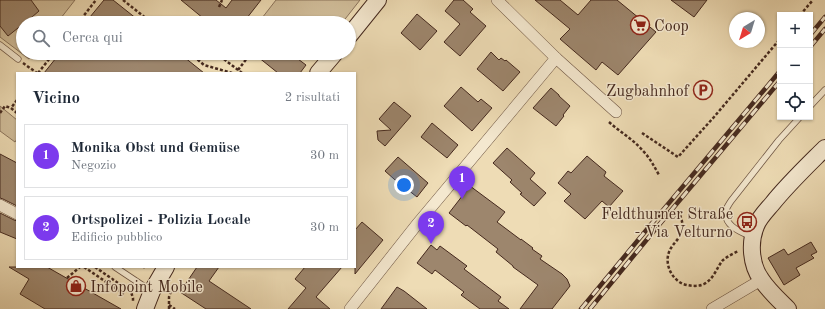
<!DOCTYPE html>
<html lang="it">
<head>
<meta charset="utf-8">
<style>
  :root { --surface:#fff; --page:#f6f6f7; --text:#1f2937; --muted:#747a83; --line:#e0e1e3; --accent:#7c3aed }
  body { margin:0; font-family:"Old Standard TT",serif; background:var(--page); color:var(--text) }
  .controls { position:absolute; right:12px; top:12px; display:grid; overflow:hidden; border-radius:0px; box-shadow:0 1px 3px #0004 }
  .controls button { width:36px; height:36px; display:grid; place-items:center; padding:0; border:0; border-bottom:1px solid var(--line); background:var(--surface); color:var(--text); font:20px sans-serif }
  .compass { position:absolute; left:729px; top:12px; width:36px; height:36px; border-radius:50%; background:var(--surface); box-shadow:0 1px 3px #0004; rotate:218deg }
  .you { position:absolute; left:404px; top:185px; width:14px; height:14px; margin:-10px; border:3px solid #fff; border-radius:50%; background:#1a73e8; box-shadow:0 0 0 6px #1a73e833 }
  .badge { display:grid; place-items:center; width:26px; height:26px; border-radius:50%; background:var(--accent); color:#fff; font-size:13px; font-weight:700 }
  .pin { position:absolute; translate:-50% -33px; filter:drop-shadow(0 1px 2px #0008) }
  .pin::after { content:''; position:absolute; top:21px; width:14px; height:12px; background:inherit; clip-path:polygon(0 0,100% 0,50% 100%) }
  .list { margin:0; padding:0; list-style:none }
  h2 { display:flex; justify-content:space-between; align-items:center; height:52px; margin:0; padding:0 16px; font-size:17px }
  h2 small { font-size:13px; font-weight:400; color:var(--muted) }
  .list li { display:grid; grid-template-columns:26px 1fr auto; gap:12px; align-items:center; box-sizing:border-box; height:64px; margin:0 8px 8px; padding:0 8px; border:1px solid var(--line); border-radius:0px }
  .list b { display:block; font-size:15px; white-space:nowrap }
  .list p { margin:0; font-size:13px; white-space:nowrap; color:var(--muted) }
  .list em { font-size:13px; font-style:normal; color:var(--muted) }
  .icon { flex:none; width:22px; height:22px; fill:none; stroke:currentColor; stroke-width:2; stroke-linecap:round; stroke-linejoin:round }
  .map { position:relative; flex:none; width:825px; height:309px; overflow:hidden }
  .search { position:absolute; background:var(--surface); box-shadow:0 1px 3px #0004; left:16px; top:16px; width:340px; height:44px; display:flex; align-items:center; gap:10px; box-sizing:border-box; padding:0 14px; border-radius:22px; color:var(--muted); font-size:15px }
  .panel { position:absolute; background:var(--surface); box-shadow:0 1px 3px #0004; left:16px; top:72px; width:340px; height:196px; border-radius:0px }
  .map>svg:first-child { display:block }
  .green { fill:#d1be9b; stroke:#8b745c }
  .building { fill:#9d866d; stroke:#45291e }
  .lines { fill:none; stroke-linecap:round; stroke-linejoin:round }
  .lane-casing { stroke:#6f5644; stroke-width:7 }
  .street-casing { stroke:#6f5644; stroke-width:12 }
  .secondary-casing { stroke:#45291e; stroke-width:18 }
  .path { stroke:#45291e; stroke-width:2.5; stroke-dasharray:3 2; stroke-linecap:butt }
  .lane { stroke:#f4e8cf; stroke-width:5.5 }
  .street { stroke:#f4e8cf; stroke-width:11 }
  .secondary { stroke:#f4e8cf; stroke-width:16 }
  .rail-casing { stroke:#45291e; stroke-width:4.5 }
  .rail { stroke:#f4e8cf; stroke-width:3; stroke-dasharray:9; stroke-linecap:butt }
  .labels { text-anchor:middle; stroke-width:3; stroke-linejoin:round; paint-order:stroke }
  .poi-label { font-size:16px; fill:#45291e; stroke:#f4e8cf; text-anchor:start }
</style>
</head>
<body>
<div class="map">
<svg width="825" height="309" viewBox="0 0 825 309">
  <rect width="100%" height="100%" fill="#eedcb5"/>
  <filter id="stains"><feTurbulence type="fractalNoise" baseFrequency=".005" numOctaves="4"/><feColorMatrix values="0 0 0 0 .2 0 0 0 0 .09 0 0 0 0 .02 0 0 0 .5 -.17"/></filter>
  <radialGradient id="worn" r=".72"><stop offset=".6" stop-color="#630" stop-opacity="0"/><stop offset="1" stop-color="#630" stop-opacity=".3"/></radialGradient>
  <g class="green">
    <path d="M0,0H75L57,23H23V53H33L29,59L0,37Z"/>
    <path d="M276,0H360L342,23H268L262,18Z"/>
    <path d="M0,106L17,120V139L15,142L0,131Z"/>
  </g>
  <g class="building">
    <path d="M0,0H31L39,11L25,23H23V24L8,36L0,26Z"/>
    <path d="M104,0H113L142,23H85Z"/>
    <path d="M181,0H216L226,8L232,0H261L243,23H209Z"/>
    <path d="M454,0H463L473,9L470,12L486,26L460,56L444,42L460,24L445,11Z"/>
    <path d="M535,0H560L578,15L591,0H617L656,32L618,75L602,62L596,70L560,39L570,29Z"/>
    <path d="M671,0H707L694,17Z"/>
    <path d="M417,14L437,31L420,50L401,33Z"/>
    <path d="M491,52L499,60L501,58L505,61L506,60L520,72L503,91L477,69Z"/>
    <path d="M60,53H179L204,73H44Z"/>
    <path d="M253,53H290L306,65L300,73H278Z"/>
    <path d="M461,87L478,102L481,99L492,108L472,131L444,106Z"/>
    <path d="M551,88L559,95V96L570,106L563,115L564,116L556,126L533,108Z"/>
    <path d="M394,102L411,116L385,146L378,140L377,131L391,130L379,119Z"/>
    <path d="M432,123L458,145L447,158L421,137Z"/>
    <path d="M507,148L535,173L530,179L546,193L534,206L520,194L522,193L510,182L512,180L493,163Z"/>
    <path d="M0,154L17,163V206L3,199L0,198Z"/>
    <path d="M587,156L606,172L604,176L623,191L609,207L602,201L585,219L564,201L571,194L558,183L568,171L571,173Z"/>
    <path d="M398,157L428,183L417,197L403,186V187L385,171Z"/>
    <path d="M470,186L505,212L497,222L521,240V239L533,248L532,249L542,256L540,259L562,274L567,279L570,286L552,309H520L538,285L513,267V266L496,252L498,249L467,225L466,226L449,213Z"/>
    <path d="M0,213L14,220L17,221V239L0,232Z"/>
    <path d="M362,222L383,240L355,274V230Z"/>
    <path d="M811,242L817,252L811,255L814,258L796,268L800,275L784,285L768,258L784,249L788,255Z"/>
    <path d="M431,245L437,250L440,246L467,266L464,269L501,297L498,301L509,309H480L461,295L464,292L435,270L432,274L417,263Z"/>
    <path d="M9,267H47L121,309H45L20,294L29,279Z"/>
    <path d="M197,267H219L209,281L251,309H206L180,292Z"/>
    <path d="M305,267H342L316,297L330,309H288L306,288L295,279Z"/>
    <path d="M397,287L404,291L427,309H381Z"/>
  </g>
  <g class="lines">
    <defs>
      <g id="lane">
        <path d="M0,45L18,59"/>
        <path d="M810,106L825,90"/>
        <path d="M752,237C741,232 723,226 726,210C727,207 729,204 731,201L779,140L800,117"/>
        <path d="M115,267L151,291"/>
      </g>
      <g id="street">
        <path d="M497,0L556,58L616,112"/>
        <path d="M0,205L17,214"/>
        <path d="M350,309L418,223L556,58"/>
        <path d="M712,309L761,280"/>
      </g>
      <g id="secondary">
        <path d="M349,36L378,0"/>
        <path d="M318,73L335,53"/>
        <path d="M145,309L152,291L166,267"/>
        <path d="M788,309C779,300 768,290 761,279C751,265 749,243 756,226C759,218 766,211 772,204C788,184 807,166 825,148"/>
      </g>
    </defs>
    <use href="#lane" class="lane-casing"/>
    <use href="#street" class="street-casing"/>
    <use href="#secondary" class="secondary-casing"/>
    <g class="path">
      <path d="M123,0L152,23"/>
      <path d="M219,7L222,0"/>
      <path d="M800,15L813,0"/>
      <path d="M78,23L96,0"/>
      <path d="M206,23L210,18"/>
      <path d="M190,53L204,65L232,73"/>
      <path d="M216,53L242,73"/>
      <path d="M23,63L37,73"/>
      <path d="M238,70L251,53"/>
      <path d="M38,73L54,53"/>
      <path d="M17,100L11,108L17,113"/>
      <path d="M0,113L5,106L11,108"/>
      <path d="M609,122C620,132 633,139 643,151C650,158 654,166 659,175"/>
      <path d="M642,133L678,157L714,117L780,39"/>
      <path d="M680,215C682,221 684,226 681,233C679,239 674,243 671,248C663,261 670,278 683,284C690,286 698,287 704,284C714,279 717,267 723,260C728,256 734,253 739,251"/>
      <path d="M84,267L124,294"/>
      <path d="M95,267L131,292L133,298V301"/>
      <path d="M143,267H145"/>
      <path d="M67,278L80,267"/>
      <path d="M169,305L175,309"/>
      <path d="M169,309V297L173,285"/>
    </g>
    <use href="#lane" class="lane"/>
    <use href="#street" class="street"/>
    <use href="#secondary" class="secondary"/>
    <defs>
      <g id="rail">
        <path d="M810,35L825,17"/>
        <path d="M810,47L825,29"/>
        <path d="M581,309L653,222L780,71"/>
        <path d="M590,309L658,226L780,81"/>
      </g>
    </defs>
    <use href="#rail" class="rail-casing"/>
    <use href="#rail" class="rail"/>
  </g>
  <defs>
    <symbol id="supermarket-ring" viewBox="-11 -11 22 22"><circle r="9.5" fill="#f4e8cf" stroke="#8f2418" stroke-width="1.5"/><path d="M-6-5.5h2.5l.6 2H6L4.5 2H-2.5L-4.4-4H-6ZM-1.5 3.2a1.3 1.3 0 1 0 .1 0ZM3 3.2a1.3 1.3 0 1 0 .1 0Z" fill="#8f2418"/></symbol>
    <symbol id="parking-ring" viewBox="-11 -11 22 22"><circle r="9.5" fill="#f4e8cf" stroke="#8f2418" stroke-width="1.5"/><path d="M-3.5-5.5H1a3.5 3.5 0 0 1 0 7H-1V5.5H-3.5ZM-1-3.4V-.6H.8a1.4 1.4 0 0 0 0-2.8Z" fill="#8f2418"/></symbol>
    <symbol id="bus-ring" viewBox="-11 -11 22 22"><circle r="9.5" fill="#f4e8cf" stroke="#8f2418" stroke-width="1.5"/><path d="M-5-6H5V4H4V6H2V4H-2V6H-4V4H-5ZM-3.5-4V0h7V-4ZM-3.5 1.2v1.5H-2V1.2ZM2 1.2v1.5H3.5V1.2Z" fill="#8f2418"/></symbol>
    <symbol id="shop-ring" viewBox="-11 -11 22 22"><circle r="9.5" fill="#f4e8cf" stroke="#8f2418" stroke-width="1.5"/><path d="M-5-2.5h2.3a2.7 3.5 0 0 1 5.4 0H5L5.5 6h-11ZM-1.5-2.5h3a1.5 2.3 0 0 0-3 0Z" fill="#8f2418"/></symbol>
  </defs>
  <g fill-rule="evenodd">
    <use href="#supermarket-ring" x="629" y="14" width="22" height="22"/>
    <use href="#parking-ring" x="692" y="79" width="22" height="22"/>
    <use href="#bus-ring" x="736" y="211" width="22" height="22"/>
    <use href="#shop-ring" x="65" y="275" width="22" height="22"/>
  </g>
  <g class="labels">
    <g class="poi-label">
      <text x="654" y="31">Coop</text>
      <text x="689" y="96" text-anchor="end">Zugbahnhof</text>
      <text x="733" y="219" text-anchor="end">Feldthurner Straße<tspan x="733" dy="18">- Via Velturno</tspan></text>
      <text x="90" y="292">Infopoint Mobile</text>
    </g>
  </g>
  <rect width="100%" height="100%" filter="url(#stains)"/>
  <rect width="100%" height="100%" fill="url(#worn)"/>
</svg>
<div class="controls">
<button>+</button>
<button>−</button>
<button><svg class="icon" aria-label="locate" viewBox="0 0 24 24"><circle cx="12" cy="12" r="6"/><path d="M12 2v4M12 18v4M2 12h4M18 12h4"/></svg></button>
</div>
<svg class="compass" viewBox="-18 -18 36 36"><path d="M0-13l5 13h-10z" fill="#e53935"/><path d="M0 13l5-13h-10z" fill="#747a83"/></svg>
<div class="you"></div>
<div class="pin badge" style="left:462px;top:199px">1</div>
<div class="pin badge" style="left:431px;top:244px">2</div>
<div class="search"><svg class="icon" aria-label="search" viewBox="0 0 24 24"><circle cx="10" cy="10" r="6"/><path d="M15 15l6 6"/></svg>Cerca qui</div>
<section class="panel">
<h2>Vicino<small>2 risultati</small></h2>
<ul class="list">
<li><span class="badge">1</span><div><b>Monika Obst und Gemüse</b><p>Negozio</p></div><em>30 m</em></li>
<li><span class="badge">2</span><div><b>Ortspolizei - Polizia Locale</b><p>Edificio pubblico</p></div><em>30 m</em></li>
</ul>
</section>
</div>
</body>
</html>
